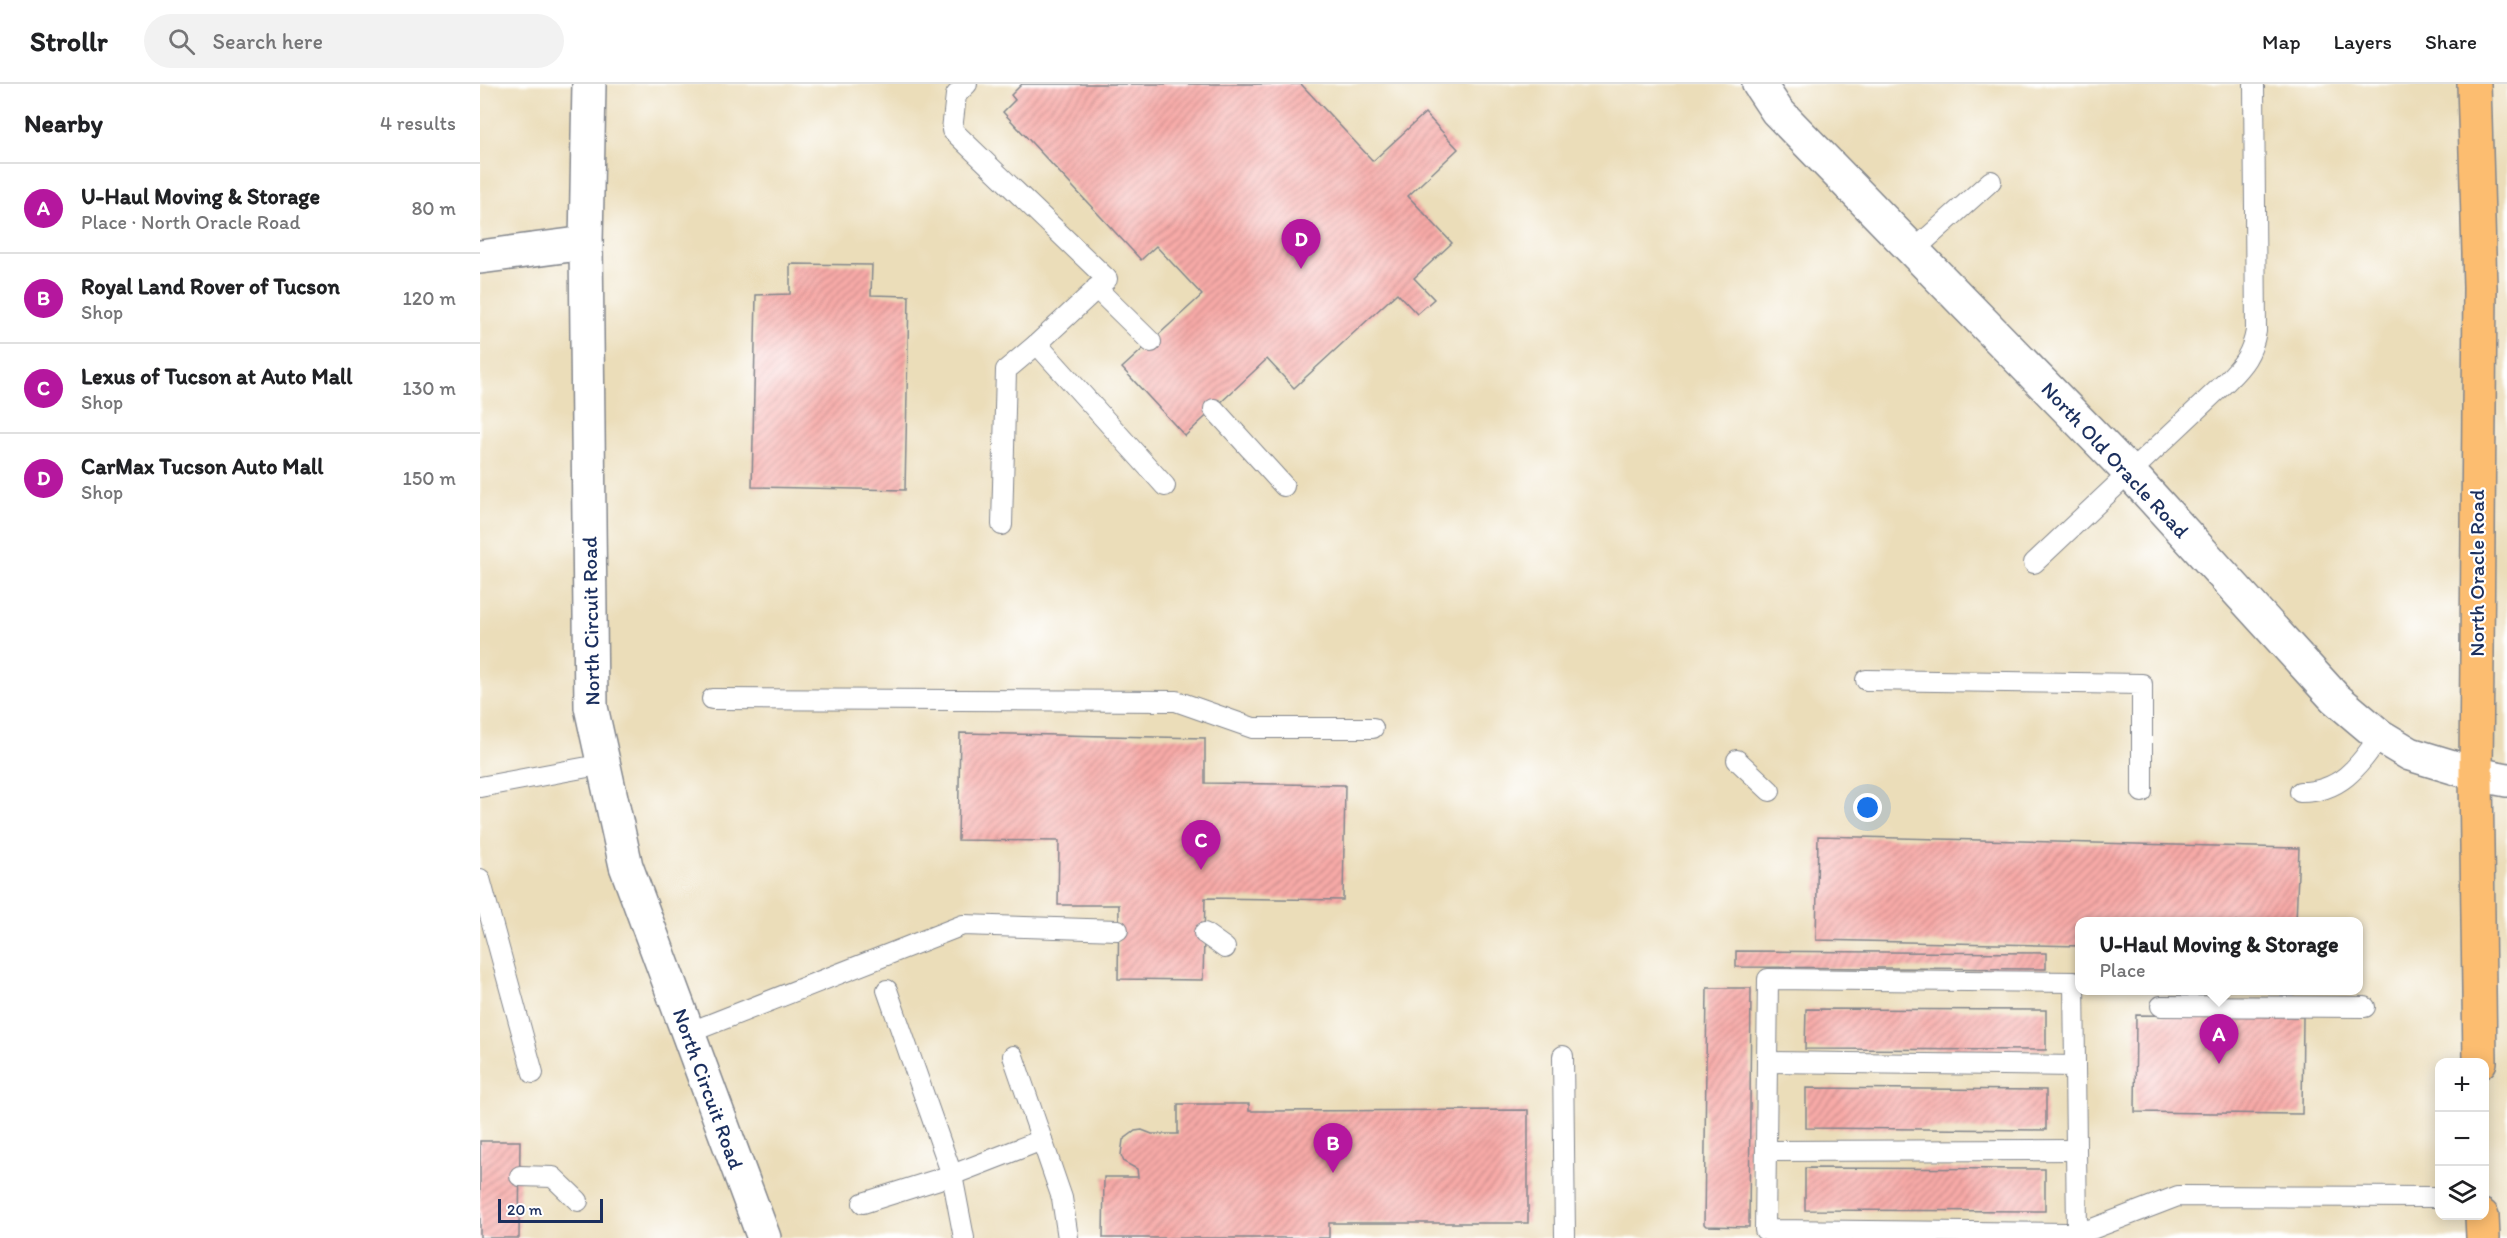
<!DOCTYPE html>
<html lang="en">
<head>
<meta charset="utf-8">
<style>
  :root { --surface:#fff; --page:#f2f2f2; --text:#202124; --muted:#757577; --line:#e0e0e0; --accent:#b5179e }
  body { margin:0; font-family:Itim,sans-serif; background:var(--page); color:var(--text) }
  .controls { position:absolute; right:18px; bottom:18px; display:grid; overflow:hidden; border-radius:12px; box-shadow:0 3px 15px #0003 }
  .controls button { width:54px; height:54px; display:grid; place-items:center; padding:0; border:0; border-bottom:2px solid var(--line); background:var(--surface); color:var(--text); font:30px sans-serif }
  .scale { position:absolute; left:18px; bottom:15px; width:105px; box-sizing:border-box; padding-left:6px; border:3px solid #1b2f5e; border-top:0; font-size:16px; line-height:21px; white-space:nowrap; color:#1b2f5e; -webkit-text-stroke:4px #fff; paint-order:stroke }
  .you { position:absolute; left:1388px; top:724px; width:21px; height:21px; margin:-15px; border:4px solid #fff; border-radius:50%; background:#1a73e8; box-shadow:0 0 0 9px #1a73e833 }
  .badge { display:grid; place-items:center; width:39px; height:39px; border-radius:50%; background:var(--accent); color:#fff; font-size:20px; font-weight:700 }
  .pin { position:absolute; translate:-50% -50px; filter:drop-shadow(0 2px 3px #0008) }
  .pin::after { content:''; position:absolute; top:32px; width:21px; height:18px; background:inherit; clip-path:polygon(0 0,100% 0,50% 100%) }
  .popup { position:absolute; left:1595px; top:833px; width:288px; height:78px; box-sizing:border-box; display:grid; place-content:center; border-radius:12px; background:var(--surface); filter:drop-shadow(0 2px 4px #0005); font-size:20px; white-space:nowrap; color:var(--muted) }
  .popup b { font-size:22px; color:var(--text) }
  .popup::after { content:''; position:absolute; left:50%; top:100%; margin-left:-12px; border:12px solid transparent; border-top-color:var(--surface) }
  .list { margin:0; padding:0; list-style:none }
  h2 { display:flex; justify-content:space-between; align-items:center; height:78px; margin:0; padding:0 24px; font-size:26px }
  h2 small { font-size:20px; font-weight:400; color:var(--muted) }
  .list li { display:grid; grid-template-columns:39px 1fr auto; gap:18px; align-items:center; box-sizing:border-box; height:90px; padding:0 24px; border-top:2px solid var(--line) }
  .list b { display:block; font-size:22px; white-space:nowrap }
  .list p { margin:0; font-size:20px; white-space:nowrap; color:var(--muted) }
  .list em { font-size:20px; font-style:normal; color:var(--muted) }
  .icon { flex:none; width:33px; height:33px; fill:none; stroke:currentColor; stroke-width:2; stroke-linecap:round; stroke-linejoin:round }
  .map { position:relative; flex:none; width:2027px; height:1154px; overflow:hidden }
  header { display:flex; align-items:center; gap:36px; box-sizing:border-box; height:84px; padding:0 30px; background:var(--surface); border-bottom:2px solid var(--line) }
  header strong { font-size:28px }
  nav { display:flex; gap:33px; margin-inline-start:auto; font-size:21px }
  .search { width:420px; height:54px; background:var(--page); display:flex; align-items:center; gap:15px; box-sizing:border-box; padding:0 21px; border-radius:33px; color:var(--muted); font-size:22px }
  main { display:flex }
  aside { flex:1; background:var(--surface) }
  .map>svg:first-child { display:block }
  .building { fill:url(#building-hatch) }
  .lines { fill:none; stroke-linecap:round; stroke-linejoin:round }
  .service-casing { stroke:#83868c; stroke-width:22 }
  .minor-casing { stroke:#83868c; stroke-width:36 }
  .trunk-casing { stroke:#83868c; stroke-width:36 }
  .service { stroke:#fff; stroke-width:20 }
  .minor { stroke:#fff; stroke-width:33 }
  .trunk { stroke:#fcbd6f; stroke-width:33 }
  .labels { text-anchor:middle; stroke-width:4.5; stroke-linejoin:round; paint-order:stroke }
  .street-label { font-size:21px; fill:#1b2f5e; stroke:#fff }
</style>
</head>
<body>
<header>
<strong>Strollr</strong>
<div class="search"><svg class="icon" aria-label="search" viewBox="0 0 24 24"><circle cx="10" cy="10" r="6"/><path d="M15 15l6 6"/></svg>Search here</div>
<nav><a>Map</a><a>Layers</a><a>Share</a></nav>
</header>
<main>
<aside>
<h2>Nearby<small>4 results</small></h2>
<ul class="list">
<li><span class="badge">A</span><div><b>U-Haul Moving &amp; Storage</b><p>Place · North Oracle Road</p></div><em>80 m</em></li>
<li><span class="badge">B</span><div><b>Royal Land Rover of Tucson</b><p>Shop</p></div><em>120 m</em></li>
<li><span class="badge">C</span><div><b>Lexus of Tucson at Auto Mall</b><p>Shop</p></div><em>130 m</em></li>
<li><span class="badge">D</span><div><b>CarMax Tucson Auto Mall</b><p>Shop</p></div><em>150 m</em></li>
</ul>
</aside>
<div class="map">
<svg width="2027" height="1154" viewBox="0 0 2027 1154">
  <defs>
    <pattern id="building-hatch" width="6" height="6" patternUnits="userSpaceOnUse" patternTransform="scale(1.5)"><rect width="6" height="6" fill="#f8aaa7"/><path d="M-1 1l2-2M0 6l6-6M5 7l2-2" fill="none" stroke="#c88b8b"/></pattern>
  </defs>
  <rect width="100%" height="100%" fill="#fff"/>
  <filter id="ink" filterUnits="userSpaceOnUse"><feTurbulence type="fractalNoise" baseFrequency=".0167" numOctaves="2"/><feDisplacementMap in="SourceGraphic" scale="12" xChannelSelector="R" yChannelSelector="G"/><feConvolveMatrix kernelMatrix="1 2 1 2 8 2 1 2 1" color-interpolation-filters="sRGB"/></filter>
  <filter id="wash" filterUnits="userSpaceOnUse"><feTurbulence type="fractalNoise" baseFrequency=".008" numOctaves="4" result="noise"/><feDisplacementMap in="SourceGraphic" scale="24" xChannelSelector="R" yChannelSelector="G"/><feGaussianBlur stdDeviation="1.35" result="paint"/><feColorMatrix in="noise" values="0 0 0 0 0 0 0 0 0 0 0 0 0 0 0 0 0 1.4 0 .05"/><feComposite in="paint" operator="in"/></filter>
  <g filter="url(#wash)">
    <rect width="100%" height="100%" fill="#ebddb9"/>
    <g id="blocks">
      <g class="building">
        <path d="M542,0H821L893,77L945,29L978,65L928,112L972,159L934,194L954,215L937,230L917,209L814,304L787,275L705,352L642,284L722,211L676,162L661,176L523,28L535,16L531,11Z"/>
        <path d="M310,180L392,181L391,211L429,212L425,406L272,403L276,211L310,210Z"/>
        <path d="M480,649L725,654V699L865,701L863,816L725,814L723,896L638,895L639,821H578L579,757L478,756Z"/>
        <path d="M1338,752L1819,764L1816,838H1600V862L1336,856Z"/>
        <path d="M1256,867L1566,869V885L1256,883Z"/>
        <path d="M1227,904H1271L1269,1143L1226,1142L1224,1140Z"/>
        <path d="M1326,925L1566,926V966L1325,965Z"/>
        <path d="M1656,931L1823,933L1822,1030L1655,1028Z"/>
        <path d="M1326,1004L1566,1006V1046L1326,1044Z"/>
        <path d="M698,1020H769V1027L1048,1026V1139H849V1154H623L624,1093H658L657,1085L644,1078L641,1071L643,1056L655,1047L662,1046L672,1050H698Z"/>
        <path d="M0,1057H40L39,1154H0Z"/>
        <path d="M1325,1084L1565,1085V1127L1325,1126Z"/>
      </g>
    </g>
  </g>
  <g filter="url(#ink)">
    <use href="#blocks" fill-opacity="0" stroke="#83868c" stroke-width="1.5"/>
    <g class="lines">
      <defs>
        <g id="service">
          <path d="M487,0L476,11L472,46L627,195L557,260L526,286L522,441"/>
          <path d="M1433,167L1511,97"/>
          <path d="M616,204L671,258"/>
          <path d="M557,260L685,402"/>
          <path d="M734,325L804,402"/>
          <path d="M1554,479L1747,297C1763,281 1772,270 1776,247L1774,0"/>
          <path d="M1386,596L1662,600V708"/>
          <path d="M232,615L696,617L773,644H893"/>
          <path d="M1257,676L1290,707"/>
          <path d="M0,703L124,680"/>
          <path d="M1820,708C1861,708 1878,683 1900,652"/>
          <path d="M0,795L53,989"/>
          <path d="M724,849L745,864"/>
          <path d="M407,906L472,1091L562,1056"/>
          <path d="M1681,922L1885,923"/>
          <path d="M208,949L483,841L638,846"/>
          <path d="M533,972L582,1114L588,1154"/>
          <path d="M1083,972L1085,1154"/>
          <path d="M1287,978L1595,982"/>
          <path d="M1286,1067L1596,1066"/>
          <path d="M40,1092L73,1093L98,1117"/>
          <path d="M383,1119L472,1091L484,1154"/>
          <path d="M1597,1147L1594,898L1288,895L1285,1146L1587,1149L1612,1145L1698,1112L1960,1113"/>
        </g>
        <g id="minor">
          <path d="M109,0L106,159L111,623L146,782L284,1154"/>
          <path d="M1279,0L1297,27L1649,388L1855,614L1900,652L1930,670L1996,690L2027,696"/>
          <path d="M0,173L106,159"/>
        </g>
        <g id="trunk">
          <path d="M1994,0L2000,203L1996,690L2000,978"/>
          <path d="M2002,1132L2003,1154"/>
        </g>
      </defs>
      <use href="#service" class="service-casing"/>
      <use href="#minor" class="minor-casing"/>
      <use href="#trunk" class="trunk-casing"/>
      <use href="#service" class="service"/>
      <use href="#minor" class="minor"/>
      <use href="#trunk" class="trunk"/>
    </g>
  </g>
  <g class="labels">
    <g class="street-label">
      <text transform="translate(1635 376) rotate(47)" y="7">North Old Oracle Road</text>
      <text transform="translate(1997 489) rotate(-90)" y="7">North Oracle Road</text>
      <text transform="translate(111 537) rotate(-91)" y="7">North Circuit Road</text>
      <text transform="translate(228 1005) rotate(70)" y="7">North Circuit Road</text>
    </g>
  </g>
</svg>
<div class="controls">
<button>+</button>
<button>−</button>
<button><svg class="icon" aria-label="layers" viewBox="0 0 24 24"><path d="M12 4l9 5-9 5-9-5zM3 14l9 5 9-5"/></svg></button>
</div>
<div class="scale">20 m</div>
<div class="you"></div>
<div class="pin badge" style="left:1739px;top:980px">A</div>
<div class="popup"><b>U-Haul Moving &amp; Storage</b>Place</div>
<div class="pin badge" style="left:853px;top:1089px">B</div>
<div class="pin badge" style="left:721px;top:786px">C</div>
<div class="pin badge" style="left:821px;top:185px">D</div>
</div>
</main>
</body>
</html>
